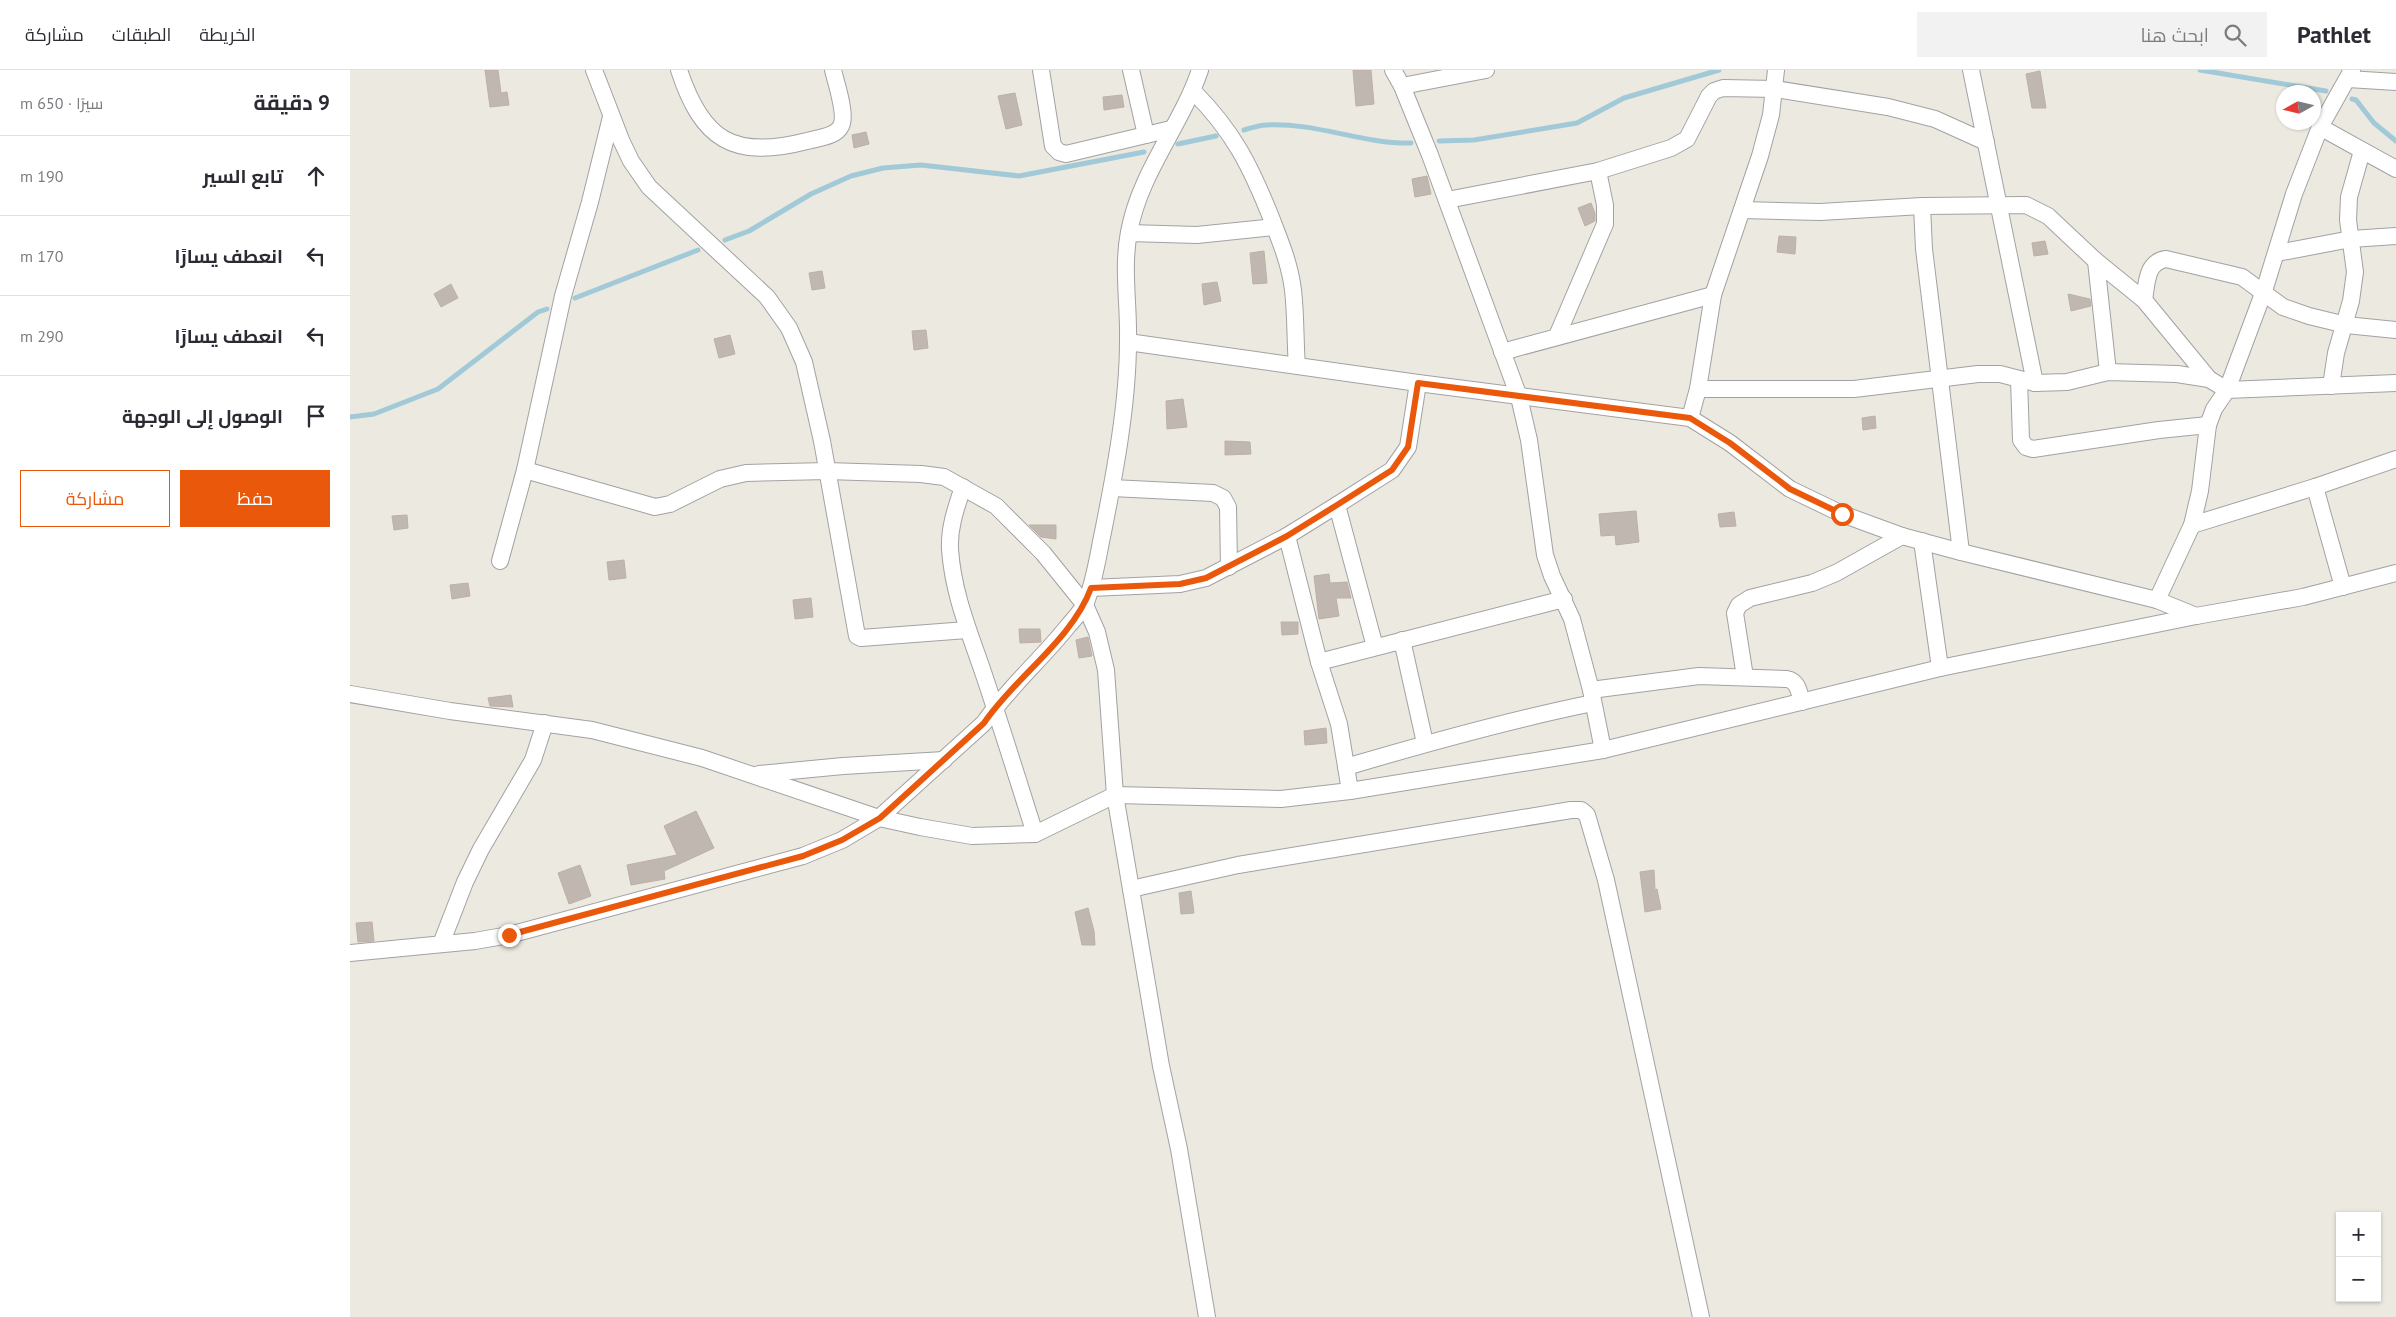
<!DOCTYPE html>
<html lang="ar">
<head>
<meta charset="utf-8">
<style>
  :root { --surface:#fff; --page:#f2f2f3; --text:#2b2b33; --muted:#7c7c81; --line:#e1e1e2; --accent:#ea580c }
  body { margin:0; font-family:"PT Sans",Cairo,sans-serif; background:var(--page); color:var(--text); direction:rtl }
  .controls { position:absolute; right:15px; bottom:15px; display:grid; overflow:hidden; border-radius:0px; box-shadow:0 1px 4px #0004 }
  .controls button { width:45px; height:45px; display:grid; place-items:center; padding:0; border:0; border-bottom:1px solid var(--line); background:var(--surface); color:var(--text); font:25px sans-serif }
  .compass { position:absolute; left:1926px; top:15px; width:45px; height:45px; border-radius:50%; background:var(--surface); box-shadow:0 1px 4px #0004; rotate:262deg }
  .stop { position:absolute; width:15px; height:15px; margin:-11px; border:4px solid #ea580c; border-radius:50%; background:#fff }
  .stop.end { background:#ea580c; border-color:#fff; box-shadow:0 1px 5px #0008 }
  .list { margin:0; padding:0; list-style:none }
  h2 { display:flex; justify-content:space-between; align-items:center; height:65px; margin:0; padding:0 20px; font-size:21px }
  h2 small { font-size:16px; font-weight:400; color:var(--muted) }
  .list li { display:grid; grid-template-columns:32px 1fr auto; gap:15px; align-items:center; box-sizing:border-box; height:80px; padding:0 20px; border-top:1px solid var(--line) }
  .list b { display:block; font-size:19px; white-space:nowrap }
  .list em { font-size:16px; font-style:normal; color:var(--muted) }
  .actions { display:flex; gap:10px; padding:15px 20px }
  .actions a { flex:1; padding:11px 0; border:1px solid var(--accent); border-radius:0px; text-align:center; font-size:18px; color:var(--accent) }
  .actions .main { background:var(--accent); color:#fff }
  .icon { flex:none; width:28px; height:28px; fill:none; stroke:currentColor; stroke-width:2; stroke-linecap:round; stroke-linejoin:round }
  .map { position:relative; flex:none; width:2046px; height:1247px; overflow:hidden; direction:ltr }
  header { display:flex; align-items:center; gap:30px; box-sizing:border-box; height:70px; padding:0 25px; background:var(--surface); border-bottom:1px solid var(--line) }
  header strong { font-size:24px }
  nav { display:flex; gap:28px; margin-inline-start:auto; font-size:18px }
  .search { width:350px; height:45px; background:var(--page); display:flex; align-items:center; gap:12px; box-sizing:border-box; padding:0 18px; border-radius:0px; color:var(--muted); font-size:19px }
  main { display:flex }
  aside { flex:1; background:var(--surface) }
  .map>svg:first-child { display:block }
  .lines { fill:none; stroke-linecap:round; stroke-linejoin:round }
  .stream { stroke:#a2c9d8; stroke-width:5 }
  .building { fill:#c0b8b0; stroke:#bdb0a4 }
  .minor-casing { stroke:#a2a2a2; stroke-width:18 }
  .minor { stroke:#fff; stroke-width:16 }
  .route { stroke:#ea580c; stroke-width:6 }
</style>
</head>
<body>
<header>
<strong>Pathlet</strong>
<div class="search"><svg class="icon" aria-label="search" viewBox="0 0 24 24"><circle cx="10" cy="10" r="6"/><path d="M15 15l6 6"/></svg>ابحث هنا</div>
<nav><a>الخريطة</a><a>الطبقات</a><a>مشاركة</a></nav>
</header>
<main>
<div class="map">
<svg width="2046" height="1247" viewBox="0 0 2046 1247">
  <rect width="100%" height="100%" fill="#ece9e0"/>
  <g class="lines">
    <g class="stream">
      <path d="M1850,0L1976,21"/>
      <path d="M2002,29L2006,30L2024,53L2046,71"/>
      <path d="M894,60C901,58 909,55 916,55C965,52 1012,74 1061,73"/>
      <path d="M1089,71L1124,70L1227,53L1274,28L1369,0"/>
      <path d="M828,74L866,66"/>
      <path d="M375,170L399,161L461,124L501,106L533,98L571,95L669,106L794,82"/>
      <path d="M225,228L348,180"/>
      <path d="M0,347L24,344L88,319L188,242L197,239"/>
    </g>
  </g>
  <g class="building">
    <path d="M135,0H148L151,23L157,22L159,35L140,37Z"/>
    <path d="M1003,0H1021L1024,34L1006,36Z"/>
    <path d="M1690,1L1696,38H1682L1676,4Z"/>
    <path d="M665,23L672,55L656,59L648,26Z"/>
    <path d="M772,25L774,37L754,40L753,27Z"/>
    <path d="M516,62L519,74L504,78L502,65Z"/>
    <path d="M1077,106L1081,124L1065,127L1062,109Z"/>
    <path d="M1241,133L1245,143V151L1235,156L1228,138Z"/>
    <path d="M1429,166L1446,167L1445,184L1427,182Z"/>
    <path d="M1695,171L1698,184L1684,186L1682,173Z"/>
    <path d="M914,181L917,213L903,214L900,183Z"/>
    <path d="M472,201L475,218L462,220L459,203Z"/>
    <path d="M867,212L871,231L854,235L852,214Z"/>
    <path d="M101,214L108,228L91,237L84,224Z"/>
    <path d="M1718,224L1740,229L1741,236L1721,241Z"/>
    <path d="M576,260L578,278L564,280L562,261Z"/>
    <path d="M380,265L385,284L369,288L364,269Z"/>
    <path d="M833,329L837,357L817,359L816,331Z"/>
    <path d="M1525,346L1526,358L1513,360L1512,348Z"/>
    <path d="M875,371L900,372L901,384L875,385Z"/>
    <path d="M1286,441L1289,472L1266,475L1265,465L1251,466L1249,444Z"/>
    <path d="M1384,442L1386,456L1370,457L1368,444Z"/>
    <path d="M57,445L58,458L44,460L42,446Z"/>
    <path d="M679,455H706V469L691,467Z"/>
    <path d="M274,490L276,508L259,510L257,492Z"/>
    <path d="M979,504L980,513L997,512L1001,528H986L989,546L969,549L964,506Z"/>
    <path d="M118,513L120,526L102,529L100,515Z"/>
    <path d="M461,528L463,547L445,549L443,530Z"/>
    <path d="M931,552H948V564L932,565Z"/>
    <path d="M669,559H690L691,572L670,573Z"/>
    <path d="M738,567L742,586L729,588L726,570Z"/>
    <path d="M161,625L163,637L140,636L138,628Z"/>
    <path d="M976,658L977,673L955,675L954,661Z"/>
    <path d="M346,741L364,778L314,801L315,809L281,815L277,795L327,785L314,756Z"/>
    <path d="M230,795L241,826L219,834L208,803Z"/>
    <path d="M1304,800L1305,820L1307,819L1311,839L1295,842L1290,802Z"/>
    <path d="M841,821L844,843L831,844L829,823Z"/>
    <path d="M738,838L744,861L745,875H732L725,842Z"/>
    <path d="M22,852L24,871L8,872L6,853Z"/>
  </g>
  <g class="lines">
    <defs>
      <g id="minor">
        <path d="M244,0L271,70L281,91L299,117L417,227L439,258L454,292L472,371L507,566L511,568L617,560"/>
        <path d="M329,0C352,70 383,90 457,71C467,68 486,67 491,56C497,45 486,13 483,0"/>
        <path d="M691,0L703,76L709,82L716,84L821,59"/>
        <path d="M781,0L796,65"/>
        <path d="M1043,0L1052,16L1080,85L1169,327L1179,370L1195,485L1202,506L1222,549L1241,620L1253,680"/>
        <path d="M1621,0L1685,313"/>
        <path d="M1998,9L2046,12"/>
        <path d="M1052,16L1136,0"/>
        <path d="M843,21C884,62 901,97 922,150C931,173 940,195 943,220C946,245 945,271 947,296"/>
        <path d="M1970,57L2046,99"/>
        <path d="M1097,130L1248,101L1321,78L1337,69L1359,26L1364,21L1373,18L1425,19L1538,37L1585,49L1636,72"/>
        <path d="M1572,136L1574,179L1611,482"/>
        <path d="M1392,140L1470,142L1572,136L1676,135L1698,146L1746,191L1794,230L1859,309"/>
        <path d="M779,163L847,165L924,157"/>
        <path d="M1927,183L2001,169L2046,166"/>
        <path d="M1746,191L1758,302"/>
        <path d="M1794,230C1797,213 1796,192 1816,189L1892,207L1933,237L1959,246L1996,255L2046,260"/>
        <path d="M1207,266L1255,154V135L1248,101"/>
        <path d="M778,272L1068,313L1340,348L1380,373L1440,419L1492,444L1552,466L1611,482L1807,530L1846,546"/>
        <path d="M1152,282L1363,225"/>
        <path d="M1669,309L1671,370L1676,377L1683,379L1809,360L1858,355"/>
        <path d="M1981,316L1986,283L2001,231L2005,202L1998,150L1999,127L2012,81"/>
        <path d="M1348,319H1504L1628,304H1650L1685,313L1717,312L1758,302L1827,304L1859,309L1877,320L2046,313"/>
        <path d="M1340,348L1348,319L1363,225L1410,86L1421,45L1426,0"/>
        <path d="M175,400L305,437L320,434L370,409L396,403L477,401L571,404L594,407L646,436L693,483L735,535L747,562L756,600L765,725L811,996L829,1079L857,1247"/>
        <path d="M613,417C606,438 599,457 600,479C603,526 622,568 636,611C653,662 669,713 685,764"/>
        <path d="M1965,417L1993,517"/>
        <path d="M762,418L863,423L873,428L878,437L879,497"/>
        <path d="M987,435L1025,577"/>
        <path d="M1842,455L1965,417L2046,389"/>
        <path d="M937,466L969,592L989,654L1000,721"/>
        <path d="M1572,471L1590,598"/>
        <path d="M150,491L175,400L213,226L240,132L261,47"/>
        <path d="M741,518L830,514L856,508L937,466L987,435L1042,400L1058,377L1068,313"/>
        <path d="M1807,530L1842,455L1850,421L1858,355L1864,339L1877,320L1914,221L1944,124L1970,57L2002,0"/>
        <path d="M1052,570L1075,673"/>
        <path d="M969,592L1214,529"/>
        <path d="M1395,607L1385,543L1389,535L1400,528L1462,513L1486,503L1552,466"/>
        <path d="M1241,620L1349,606L1437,609C1448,611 1449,622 1452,632"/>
        <path d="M0,624L100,641L242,660L352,688L529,748L570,757L622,766L685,764L765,725L931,729L1000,721L1253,680L1590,598L1846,546L1953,527L2046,503"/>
        <path d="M996,697C1077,673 1159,650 1243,633"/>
        <path d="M409,704L493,696L594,690"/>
        <path d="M781,819L888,795L1221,740H1231L1237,745L1256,810L1351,1247"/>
        <path d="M91,874L115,812L131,779L183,690L195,653"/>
        <path d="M0,883L125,871L159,865L453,786L492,770L529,748L634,653C658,618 691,590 718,556C724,549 732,541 736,532C745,510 748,485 753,462C765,402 778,333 778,271C779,235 772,198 779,162C790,102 831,56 850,0"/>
      </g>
    </defs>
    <use href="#minor" class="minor-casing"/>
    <use href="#minor" class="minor"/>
  </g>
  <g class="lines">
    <path class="route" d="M159,865L453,786L492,770L530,748L634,653C665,607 722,570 741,518L830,514L856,508L937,466L987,435L1042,400L1058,377L1068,313L1340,348L1380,373L1440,419L1492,444"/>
  </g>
</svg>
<div class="controls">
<button>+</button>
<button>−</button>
</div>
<svg class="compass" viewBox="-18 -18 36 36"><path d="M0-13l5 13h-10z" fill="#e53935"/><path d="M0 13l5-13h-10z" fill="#7c7c81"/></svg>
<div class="stop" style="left:1492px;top:444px"></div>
<div class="stop end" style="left:159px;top:865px"></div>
</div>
<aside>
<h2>9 دقيقة<small>سيرًا · 650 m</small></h2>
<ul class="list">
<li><svg class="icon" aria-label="ahead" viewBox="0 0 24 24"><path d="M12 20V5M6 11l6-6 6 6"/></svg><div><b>تابع السير</b></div><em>190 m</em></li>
<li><svg class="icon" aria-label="left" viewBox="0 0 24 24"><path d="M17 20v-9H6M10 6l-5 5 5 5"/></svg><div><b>انعطف يسارًا</b></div><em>170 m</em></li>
<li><svg class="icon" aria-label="left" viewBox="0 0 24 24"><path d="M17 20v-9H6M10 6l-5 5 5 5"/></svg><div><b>انعطف يسارًا</b></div><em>290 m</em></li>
<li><svg class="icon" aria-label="arrive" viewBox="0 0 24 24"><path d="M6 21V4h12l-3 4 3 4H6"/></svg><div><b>الوصول إلى الوجهة</b></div></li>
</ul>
<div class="actions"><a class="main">حفظ</a><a>مشاركة</a></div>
</aside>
</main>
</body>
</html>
